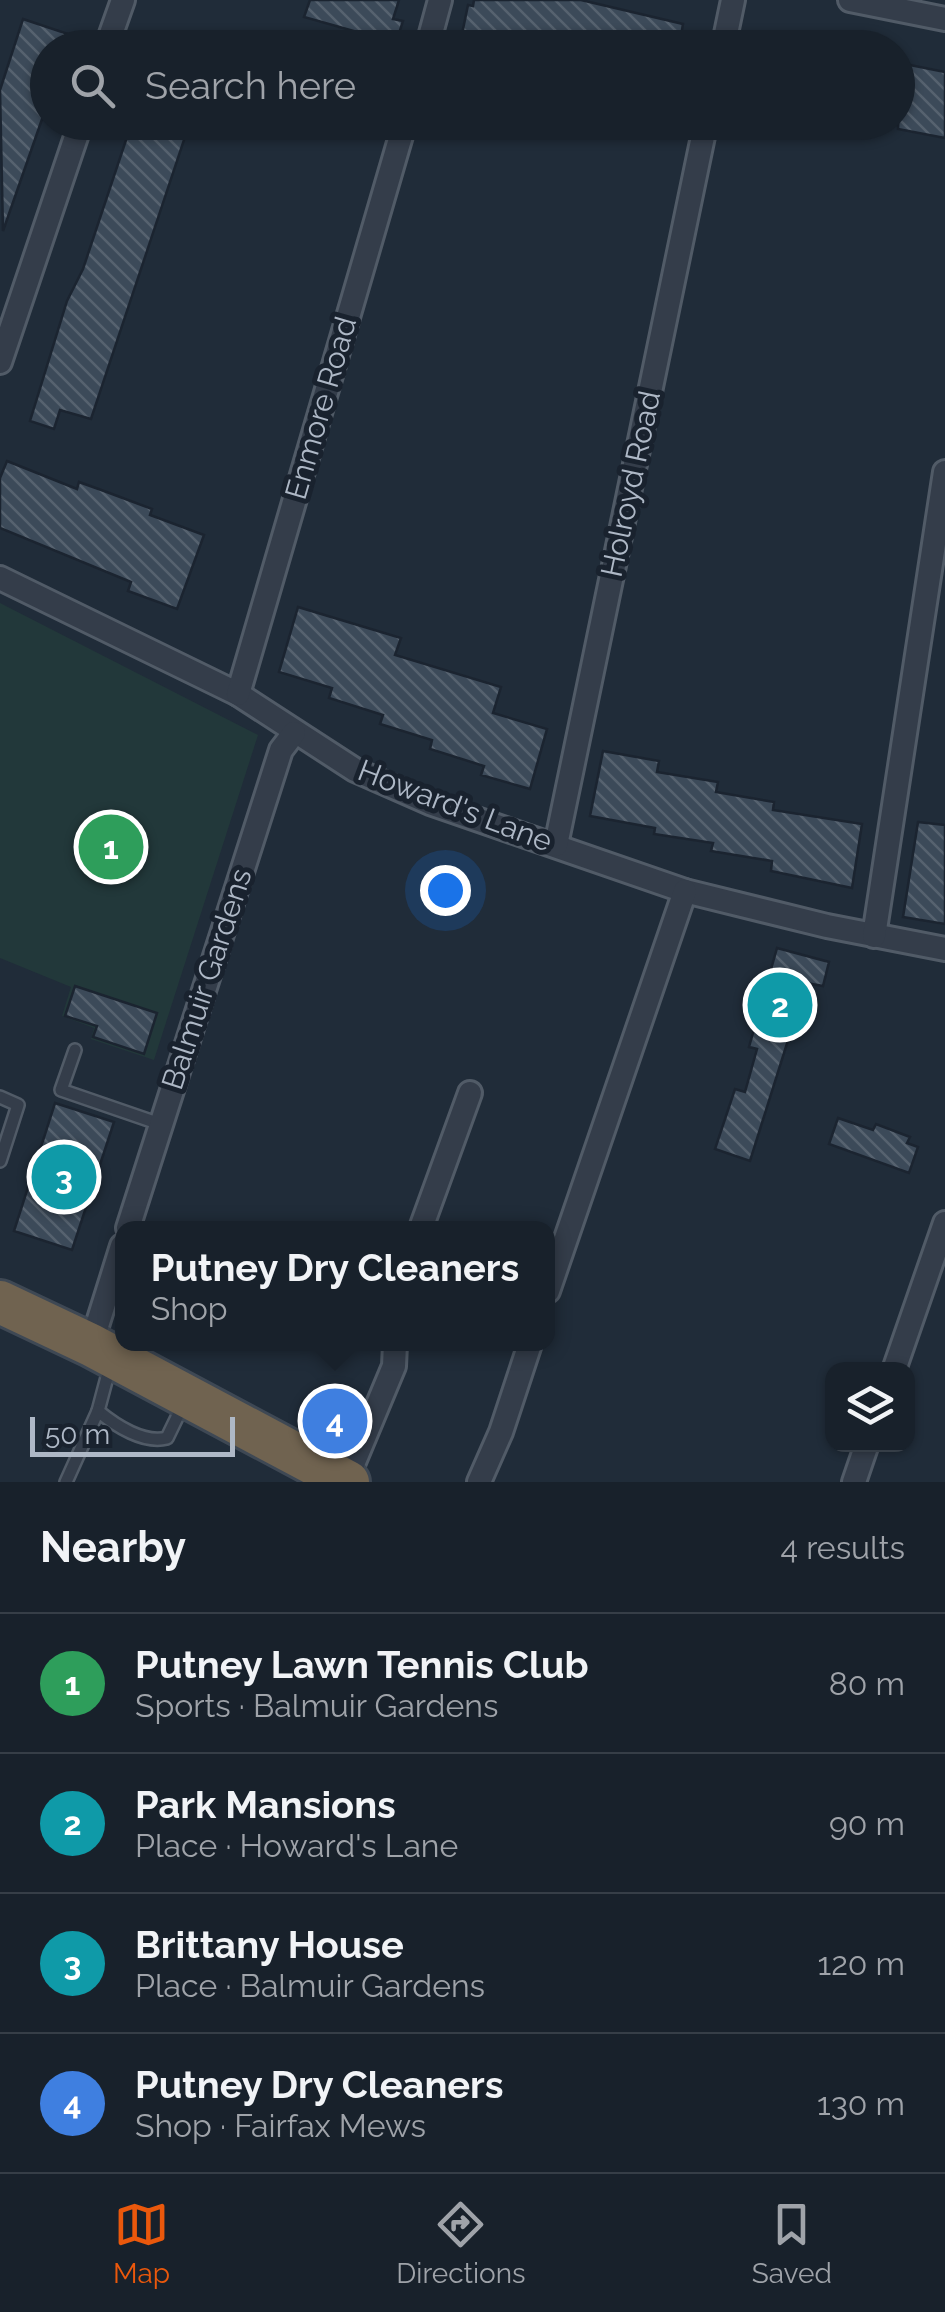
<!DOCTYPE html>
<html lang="en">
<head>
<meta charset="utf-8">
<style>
  :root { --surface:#18212b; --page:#212933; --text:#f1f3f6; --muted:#9fa3a9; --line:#363e47; --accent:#ea580c }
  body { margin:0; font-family:Raleway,sans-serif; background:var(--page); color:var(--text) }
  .controls { position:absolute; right:30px; bottom:30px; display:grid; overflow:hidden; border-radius:20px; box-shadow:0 2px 8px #0004 }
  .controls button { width:90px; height:90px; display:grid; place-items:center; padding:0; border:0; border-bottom:2px solid var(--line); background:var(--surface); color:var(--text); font:50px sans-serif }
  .scale { position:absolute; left:30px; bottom:25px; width:205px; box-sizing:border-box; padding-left:10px; border:5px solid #aeb8c6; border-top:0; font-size:28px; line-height:35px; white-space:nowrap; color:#aeb8c6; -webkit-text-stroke:8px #19222e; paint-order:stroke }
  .you { position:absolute; left:445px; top:890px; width:35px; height:35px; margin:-25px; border:8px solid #fff; border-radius:50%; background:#1a73e8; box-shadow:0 0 0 15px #1a73e833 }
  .badge { display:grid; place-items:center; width:65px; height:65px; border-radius:50%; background:var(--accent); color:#fff; font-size:32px; font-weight:700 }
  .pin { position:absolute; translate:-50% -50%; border:5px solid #fff; box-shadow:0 2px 10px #0006 }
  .popup { position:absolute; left:115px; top:1221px; width:440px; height:130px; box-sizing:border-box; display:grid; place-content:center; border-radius:20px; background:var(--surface); filter:drop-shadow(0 2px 8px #0005); font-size:32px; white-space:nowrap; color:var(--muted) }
  .popup b { font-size:38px; color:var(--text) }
  .popup::after { content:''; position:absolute; left:50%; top:100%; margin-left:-20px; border:20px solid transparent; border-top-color:var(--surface) }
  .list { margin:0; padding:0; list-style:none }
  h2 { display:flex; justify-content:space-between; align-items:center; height:130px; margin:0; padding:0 40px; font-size:42px }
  h2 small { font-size:32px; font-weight:400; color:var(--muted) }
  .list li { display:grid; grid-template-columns:65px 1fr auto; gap:30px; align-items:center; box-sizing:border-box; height:140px; padding:0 40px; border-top:2px solid var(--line) }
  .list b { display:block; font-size:38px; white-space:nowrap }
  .list p { margin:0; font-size:32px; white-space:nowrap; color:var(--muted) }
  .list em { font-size:32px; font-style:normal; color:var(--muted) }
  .icon { flex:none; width:55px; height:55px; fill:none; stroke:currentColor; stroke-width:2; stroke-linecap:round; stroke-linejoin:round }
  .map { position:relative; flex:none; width:945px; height:1482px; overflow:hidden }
  .search { position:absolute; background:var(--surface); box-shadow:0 2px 8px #0004; left:30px; right:30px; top:30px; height:110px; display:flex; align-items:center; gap:25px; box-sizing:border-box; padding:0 35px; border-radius:55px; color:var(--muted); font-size:38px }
  .sheet { height:690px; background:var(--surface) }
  nav { display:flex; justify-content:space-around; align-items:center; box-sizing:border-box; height:140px; border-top:2px solid var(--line); background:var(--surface); font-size:28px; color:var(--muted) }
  nav a { display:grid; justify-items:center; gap:5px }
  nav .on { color:var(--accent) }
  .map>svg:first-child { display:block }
  .park { fill:#22383a }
  .building { fill:url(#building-back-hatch); stroke:#1b2430; stroke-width:2.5 }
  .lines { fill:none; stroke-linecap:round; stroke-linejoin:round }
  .lane-casing { stroke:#515b67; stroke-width:16 }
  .street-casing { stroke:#515b67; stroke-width:28 }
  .highway-casing { stroke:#3e4854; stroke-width:48 }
  .lane { stroke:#343d4a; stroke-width:11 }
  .street { stroke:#343d4a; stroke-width:22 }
  .highway { stroke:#706350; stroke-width:42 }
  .labels { text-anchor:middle; stroke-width:10; stroke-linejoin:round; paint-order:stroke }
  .street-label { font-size:30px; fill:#aeb8c6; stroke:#19222e }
</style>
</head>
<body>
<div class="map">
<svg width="945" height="1482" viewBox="0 0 945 1482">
  <defs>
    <pattern id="building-back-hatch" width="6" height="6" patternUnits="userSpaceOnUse" patternTransform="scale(2.5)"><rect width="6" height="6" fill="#3c4a59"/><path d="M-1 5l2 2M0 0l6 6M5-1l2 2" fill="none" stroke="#56626f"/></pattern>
  </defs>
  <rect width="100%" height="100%" fill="#202c39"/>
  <path class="park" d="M0,603L258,735L154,1060L91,1039L94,1028L62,1016L71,987L0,958Z"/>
  <g class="building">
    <path d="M310,0H399L393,19L403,21L396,43L304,17Z"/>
    <path d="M474,0H581L683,24L679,48H465L468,35L462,34L468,5L473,6Z"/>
    <path d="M23,19L92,42L91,48H48V102L3,231L0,90Z"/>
    <path d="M900,63L945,72V138L898,129Z"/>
    <path d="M132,122H190L91,419L60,410L54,429L30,421L67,301L83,269Z"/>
    <path d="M7,461L77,489L79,482L104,491L152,509L150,515L204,535L177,609L128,591L131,582L0,528V478Z"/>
    <path d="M298,607L401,638L395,655L501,687L493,713L547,729L530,789L481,775L484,766L430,749L432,740L380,724L383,715L329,698L332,688L279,672Z"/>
    <path d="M603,751L659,761L657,772L718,782L716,792L774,802L773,810L862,824L852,888L771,871L772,861L711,851L713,843L654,834L655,828L590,816Z"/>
    <path d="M918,822L945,825V924L903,917Z"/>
    <path d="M777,948L829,962L823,986L806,983L750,1161L715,1149L735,1089L745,1092L757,1049L749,1047Z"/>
    <path d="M75,986L157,1013L144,1054L93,1037L97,1026L65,1016Z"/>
    <path d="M55,1103L114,1122L72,1250L14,1231Z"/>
    <path d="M838,1118L873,1130L876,1124L910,1137L907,1143L918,1147L909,1173L829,1144Z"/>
  </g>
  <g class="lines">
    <defs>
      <g id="lane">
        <path d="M75,1050L61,1090L160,1124"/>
        <path d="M0,1097L18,1105L0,1161"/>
        <path d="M110,1366L98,1411C116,1426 144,1444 167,1438L183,1405"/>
        <path d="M66,1482L98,1411"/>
      </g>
      <g id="street">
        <path d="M850,0L945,19"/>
        <path d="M106,48L123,0"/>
        <path d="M427,48L440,0"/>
        <path d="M723,48L733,0"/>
        <path d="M0,362L81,122"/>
        <path d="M0,578L238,694L355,770L430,803L685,891L827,926L945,949"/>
        <path d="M238,694L405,122"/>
        <path d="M556,845L706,122"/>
        <path d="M874,936L945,472"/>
        <path d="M128,1228L281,750L294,733"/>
        <path d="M421,1228L470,1093"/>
        <path d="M548,1291L685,891"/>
        <path d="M91,1345L122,1246"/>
        <path d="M894,1370L945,1223"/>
        <path d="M346,1481L394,1366L395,1344"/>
        <path d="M479,1482L501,1432L530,1344"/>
        <path d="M854,1482L867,1444"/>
      </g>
      <path id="highway" d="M0,1302L91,1345L348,1482"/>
    </defs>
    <use href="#lane" class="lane-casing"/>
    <use href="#street" class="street-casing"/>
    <use href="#highway" class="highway-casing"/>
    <use href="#lane" class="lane"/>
    <use href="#street" class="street"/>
    <use href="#highway" class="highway"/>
  </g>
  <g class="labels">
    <g class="street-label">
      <text transform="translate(321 408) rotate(-74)" y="10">Enmore Road</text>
      <text transform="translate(631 484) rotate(-78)" y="10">Holroyd Road</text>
      <text transform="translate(455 806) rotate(21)" y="10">Howard's Lane</text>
      <text transform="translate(207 979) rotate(-72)" y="10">Balmuir Gardens</text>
    </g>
  </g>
</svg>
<div class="controls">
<button><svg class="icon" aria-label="layers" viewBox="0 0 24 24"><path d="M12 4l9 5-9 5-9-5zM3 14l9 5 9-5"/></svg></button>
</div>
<div class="scale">50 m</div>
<div class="you"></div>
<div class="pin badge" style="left:111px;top:847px;background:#2e9e5b">1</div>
<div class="pin badge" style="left:780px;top:1005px;background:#0f9aa8">2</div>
<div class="pin badge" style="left:64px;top:1177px;background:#0f9aa8">3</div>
<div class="pin badge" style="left:335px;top:1421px;background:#3f7fe0">4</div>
<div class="popup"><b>Putney Dry Cleaners</b>Shop</div>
<div class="search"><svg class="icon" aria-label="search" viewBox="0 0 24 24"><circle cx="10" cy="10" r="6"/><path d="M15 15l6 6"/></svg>Search here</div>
</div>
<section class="sheet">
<h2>Nearby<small>4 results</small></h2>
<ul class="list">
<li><span class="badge" style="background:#2e9e5b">1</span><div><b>Putney Lawn Tennis Club</b><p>Sports · Balmuir Gardens</p></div><em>80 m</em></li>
<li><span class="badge" style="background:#0f9aa8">2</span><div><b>Park Mansions</b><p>Place · Howard's Lane</p></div><em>90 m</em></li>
<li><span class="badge" style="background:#0f9aa8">3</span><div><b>Brittany House</b><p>Place · Balmuir Gardens</p></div><em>120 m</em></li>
<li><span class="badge" style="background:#3f7fe0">4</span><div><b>Putney Dry Cleaners</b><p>Shop · Fairfax Mews</p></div><em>130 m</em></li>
</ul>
</section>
<nav>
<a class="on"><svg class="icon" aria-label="map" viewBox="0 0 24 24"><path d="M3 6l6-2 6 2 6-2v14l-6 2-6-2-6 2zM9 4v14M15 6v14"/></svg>Map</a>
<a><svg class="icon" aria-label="directions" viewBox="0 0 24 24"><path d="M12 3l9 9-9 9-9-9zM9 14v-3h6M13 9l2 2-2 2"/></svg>Directions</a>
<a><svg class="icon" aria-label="saved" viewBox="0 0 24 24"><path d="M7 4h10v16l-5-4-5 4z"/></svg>Saved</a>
</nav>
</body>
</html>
